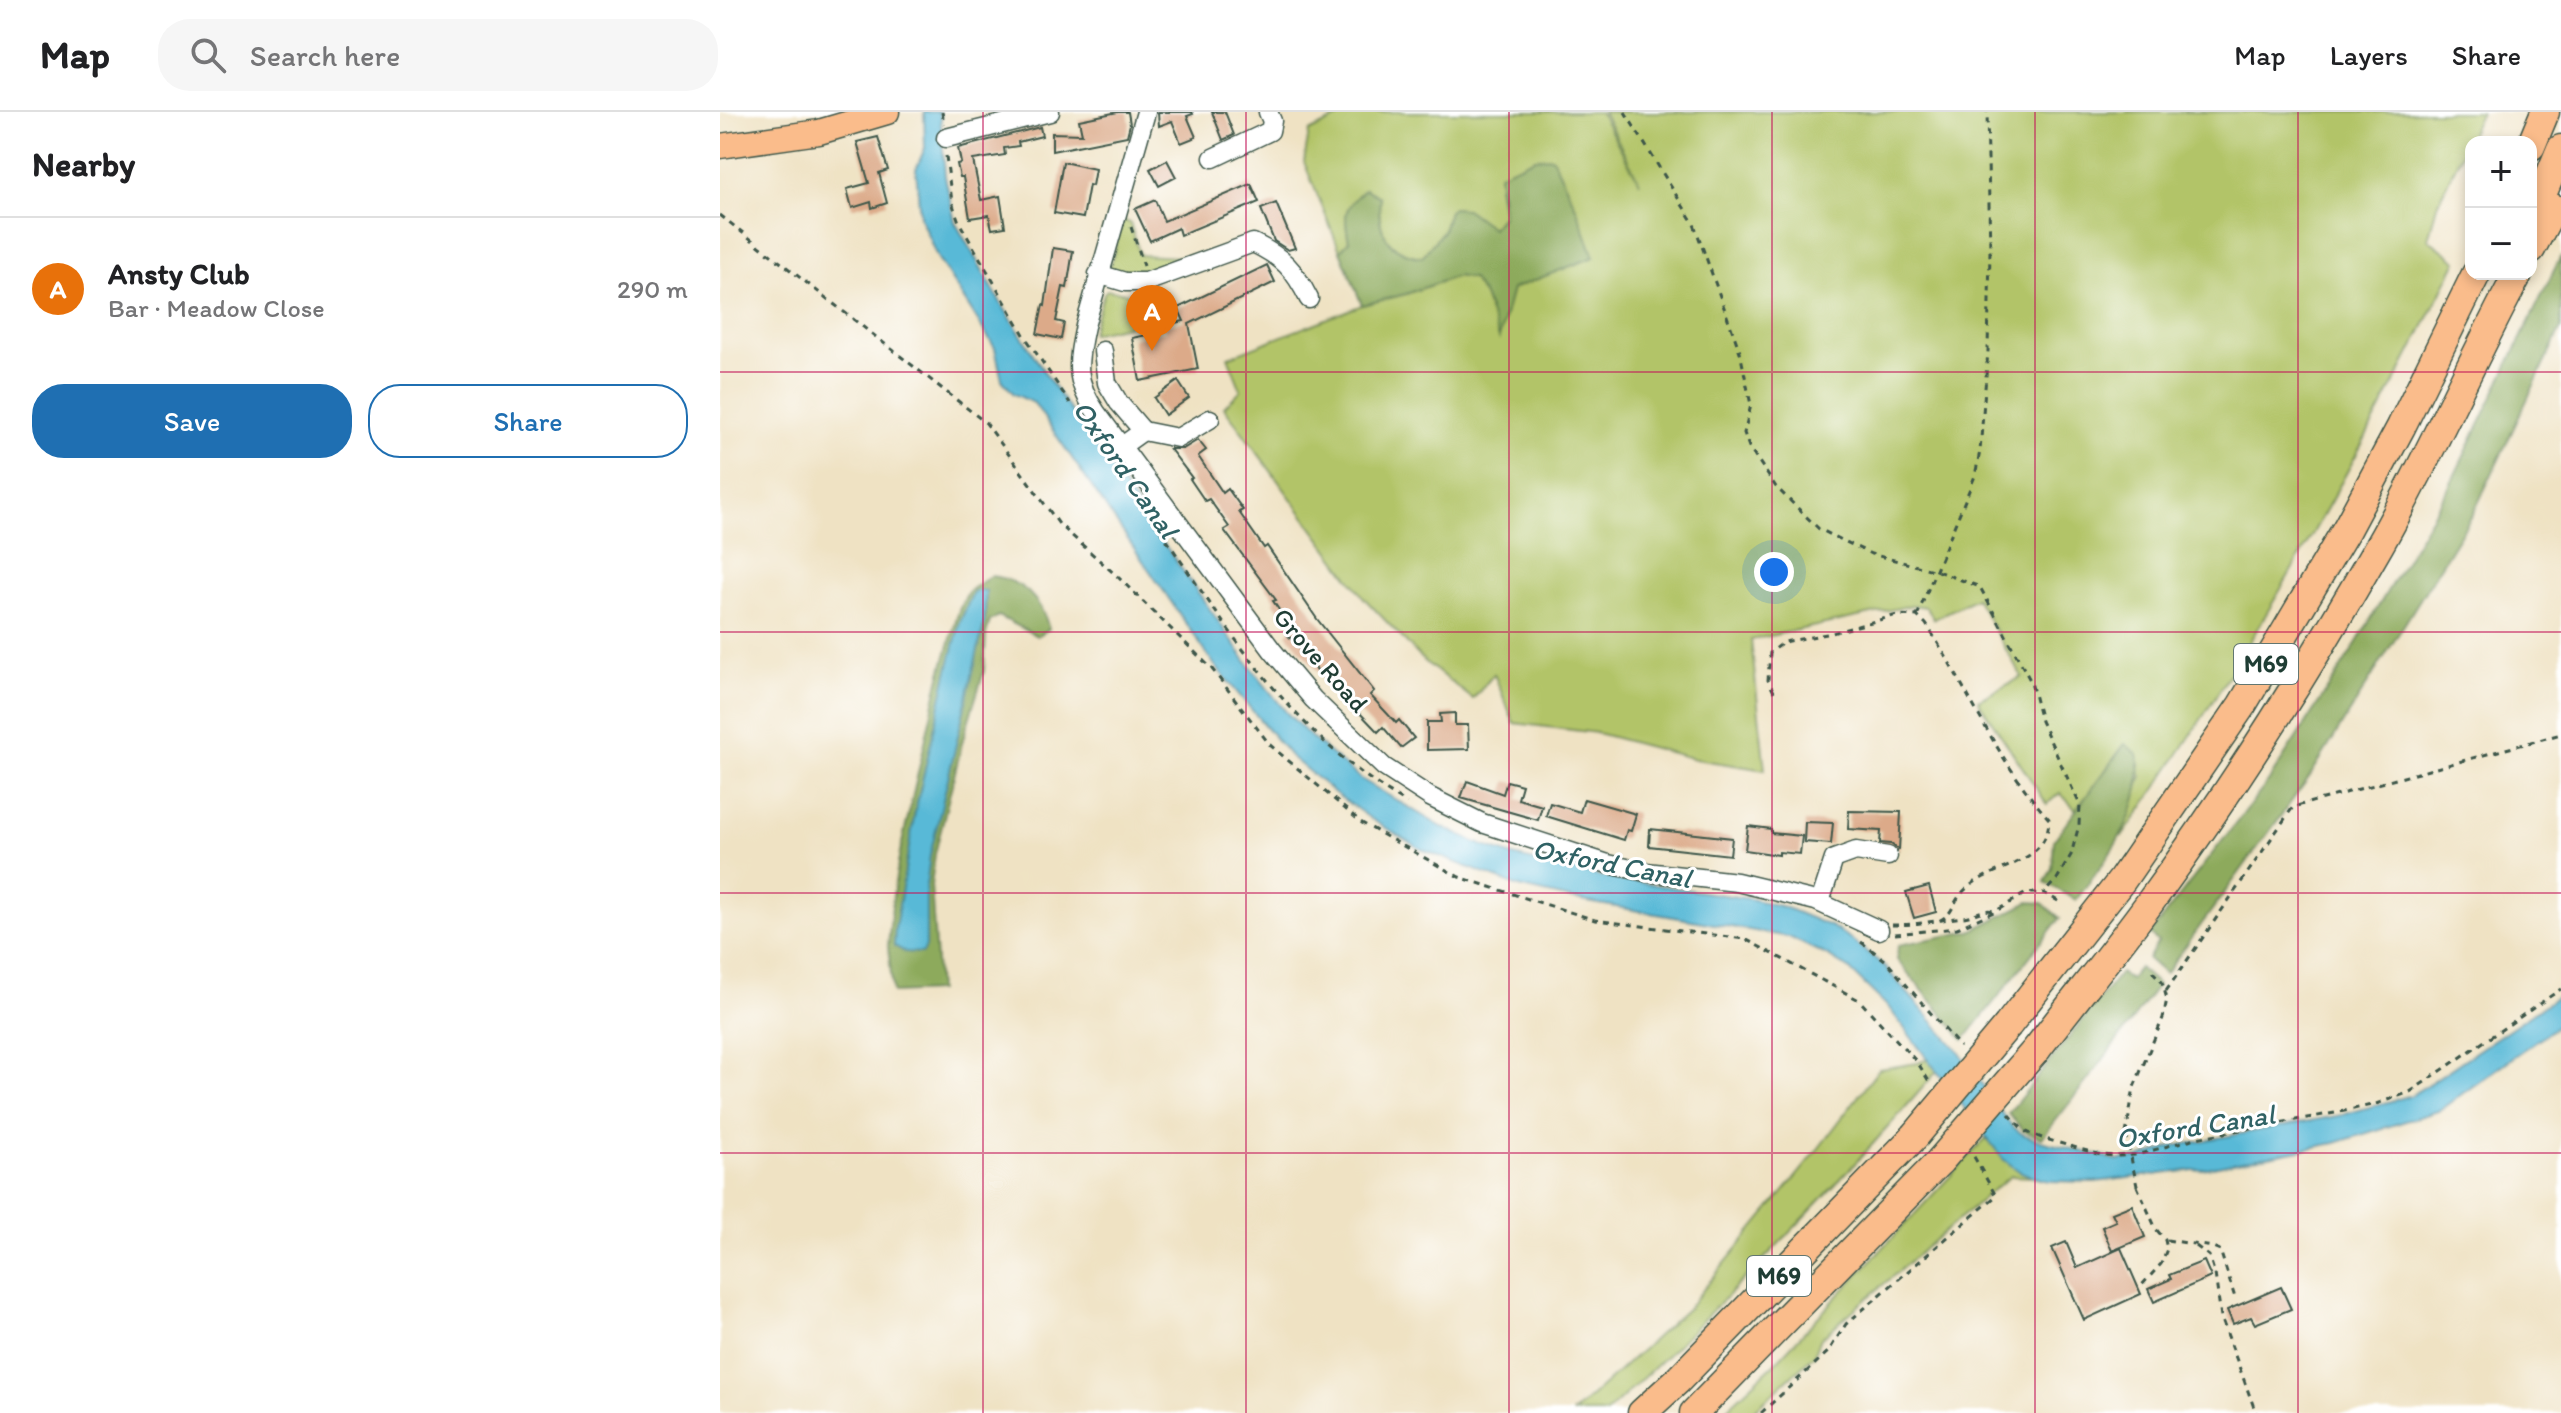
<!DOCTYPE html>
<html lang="en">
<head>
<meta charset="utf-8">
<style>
  :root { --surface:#fff; --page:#f6f6f6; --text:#202124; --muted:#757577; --line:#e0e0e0; --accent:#1f6fb2 }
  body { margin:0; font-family:Itim,sans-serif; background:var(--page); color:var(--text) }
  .controls { position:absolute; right:24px; top:24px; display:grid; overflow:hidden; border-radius:16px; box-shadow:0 4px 12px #0003 }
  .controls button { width:72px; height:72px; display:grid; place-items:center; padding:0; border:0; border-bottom:2px solid var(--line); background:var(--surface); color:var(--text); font:40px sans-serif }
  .you { position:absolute; left:1054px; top:460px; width:28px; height:28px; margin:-20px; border:6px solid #fff; border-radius:50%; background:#1a73e8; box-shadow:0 0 0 12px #1a73e833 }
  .badge { display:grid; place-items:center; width:52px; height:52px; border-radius:50%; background:var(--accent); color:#fff; font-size:26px; font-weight:700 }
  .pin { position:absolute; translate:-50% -66px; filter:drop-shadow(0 2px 4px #0008) }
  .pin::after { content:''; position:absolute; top:42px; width:28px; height:24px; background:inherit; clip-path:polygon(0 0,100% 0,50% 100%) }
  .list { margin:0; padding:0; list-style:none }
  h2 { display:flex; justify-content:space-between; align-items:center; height:104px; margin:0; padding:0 32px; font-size:34px }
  h2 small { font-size:26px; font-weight:400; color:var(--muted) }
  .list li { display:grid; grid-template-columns:52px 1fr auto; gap:24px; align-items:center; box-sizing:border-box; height:144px; padding:0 32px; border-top:2px solid var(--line) }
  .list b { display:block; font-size:30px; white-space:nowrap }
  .list p { margin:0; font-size:26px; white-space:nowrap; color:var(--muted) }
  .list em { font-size:26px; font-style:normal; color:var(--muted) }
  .actions { display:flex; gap:16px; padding:24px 32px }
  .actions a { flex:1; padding:18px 0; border:2px solid var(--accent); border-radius:32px; text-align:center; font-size:28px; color:var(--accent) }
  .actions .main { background:var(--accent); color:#fff }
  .icon { flex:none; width:44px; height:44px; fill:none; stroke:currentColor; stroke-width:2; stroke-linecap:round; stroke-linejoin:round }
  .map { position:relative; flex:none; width:1841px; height:1301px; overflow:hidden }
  header { display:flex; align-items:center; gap:48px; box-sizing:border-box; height:112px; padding:0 40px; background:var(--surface); border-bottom:2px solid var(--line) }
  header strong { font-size:38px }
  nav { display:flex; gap:44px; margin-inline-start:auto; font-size:28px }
  .search { width:560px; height:72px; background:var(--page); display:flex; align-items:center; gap:20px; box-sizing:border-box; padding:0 28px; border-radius:32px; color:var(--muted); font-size:30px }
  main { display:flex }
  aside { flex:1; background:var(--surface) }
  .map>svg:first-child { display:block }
  .green { fill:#b2c468; stroke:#68804e; stroke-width:2 }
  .forest { fill:#8daa5c; stroke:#567448; stroke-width:2 }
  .water { fill:#59b9d7; stroke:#3c7b86; stroke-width:2 }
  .building { fill:#dcaa89 }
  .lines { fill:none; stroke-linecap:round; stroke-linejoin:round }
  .minor-casing { stroke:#3e5649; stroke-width:21 }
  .major-casing { stroke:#3e5649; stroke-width:27 }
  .highway-casing { stroke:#3e5649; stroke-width:31 }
  .path { stroke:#3e5649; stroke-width:3; stroke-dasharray:6 6; stroke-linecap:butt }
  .minor { stroke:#fff; stroke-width:18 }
  .major { stroke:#fabc8b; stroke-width:24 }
  .highway { stroke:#fabc8b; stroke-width:28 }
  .highway-bridge-casing { stroke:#3e5649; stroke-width:31; stroke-linecap:butt }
  .path-bridge { stroke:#3e5649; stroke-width:3; stroke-dasharray:6 6; stroke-linecap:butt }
  .highway-bridge { stroke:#fabc8b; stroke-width:28 }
  .grid { fill:none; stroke:#c2185b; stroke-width:2; stroke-opacity:0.55 }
  .labels { text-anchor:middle; stroke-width:6; stroke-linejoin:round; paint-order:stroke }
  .shield { fill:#fff; stroke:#627771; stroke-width:2 }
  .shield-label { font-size:24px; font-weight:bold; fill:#1f3d34 }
  .street-label { font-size:26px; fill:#1f3d34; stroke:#fff }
  .water-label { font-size:28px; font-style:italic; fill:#306265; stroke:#fff }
</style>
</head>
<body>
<header>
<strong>Map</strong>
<div class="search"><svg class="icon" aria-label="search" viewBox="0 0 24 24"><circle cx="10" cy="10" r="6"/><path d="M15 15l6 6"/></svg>Search here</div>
<nav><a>Map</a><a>Layers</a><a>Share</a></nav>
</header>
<main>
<aside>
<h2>Nearby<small></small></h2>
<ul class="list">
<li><span class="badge" style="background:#e8710a">A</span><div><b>Ansty Club</b><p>Bar · Meadow Close</p></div><em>290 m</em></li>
</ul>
<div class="actions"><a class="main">Save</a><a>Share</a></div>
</aside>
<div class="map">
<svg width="1841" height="1301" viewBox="0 0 1841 1301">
  <rect width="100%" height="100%" fill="#fff"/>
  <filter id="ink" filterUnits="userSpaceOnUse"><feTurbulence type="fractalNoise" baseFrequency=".0125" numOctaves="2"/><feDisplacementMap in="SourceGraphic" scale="16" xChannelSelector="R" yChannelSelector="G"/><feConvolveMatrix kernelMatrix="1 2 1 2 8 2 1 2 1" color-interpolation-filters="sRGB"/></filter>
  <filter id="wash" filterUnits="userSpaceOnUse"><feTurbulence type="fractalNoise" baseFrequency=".006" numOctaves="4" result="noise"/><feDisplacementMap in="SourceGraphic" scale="32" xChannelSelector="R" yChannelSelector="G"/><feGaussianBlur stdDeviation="1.8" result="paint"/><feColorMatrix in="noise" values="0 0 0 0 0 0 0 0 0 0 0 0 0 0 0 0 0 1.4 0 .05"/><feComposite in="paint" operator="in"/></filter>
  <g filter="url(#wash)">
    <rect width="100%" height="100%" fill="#efe2c3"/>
    <g class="green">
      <path d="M629,0H880L920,71L883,0H1761L1717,93L1708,127L1737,149C1637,348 1531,543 1402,725L1422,664L1404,633L1356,698L1340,681L1327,692L1260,592L1258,588L1302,565L1256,486L1214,507L1206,495L1193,493L1031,528L1045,658L975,647L877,621L794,611L774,562L753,587L704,549L644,486L504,295L521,278L508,245L642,193L686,182L737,164L752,167L764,184L779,224L792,177L874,145L778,75L783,103L772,116L746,98L729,99L723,119L702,145C667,141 656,118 660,85L644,77C624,96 623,102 629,129L620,139L584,50L589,20Z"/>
      <path d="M403,108L410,111L420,143L460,145V151L424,168L388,162Z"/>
      <path d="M429,177L450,204L371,222L384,181L387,178L414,182Z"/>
      <path d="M1208,946L1217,959C1114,1080 1002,1192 886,1301H853L969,1195L1089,1049L1159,957L1198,951Z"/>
      <path d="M1266,1026L1299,1059L1313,1065L1291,1064L1273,1078L1101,1226L1094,1243L1031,1301H1002L1055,1251Z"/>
    </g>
    <g class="forest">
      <path d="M832,45L855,93L874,145L792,177L779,226L764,184L752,167L737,164L686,182L642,193L620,139L629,129C623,102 624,95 645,77L660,85C656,118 667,141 702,145L723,119L729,99L733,96L746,97L772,116L783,103L779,62L815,46Z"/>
      <path d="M1841,144V216L1753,402L1590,664L1445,862L1428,847L1438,830L1430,822L1548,670L1630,542L1728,377Z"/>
      <path d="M271,464C303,468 321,487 329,517L317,524L279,504L270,509L266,522L264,559L243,627L215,742L211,773L218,879L173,881L168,834L173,783L180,740L219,568L239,498L248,480Z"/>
      <path d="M1405,632L1418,642C1428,697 1387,747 1356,788L1325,770L1332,756L1334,728Z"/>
      <path d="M1309,790L1322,791L1340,806L1244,928L1177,848L1178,833L1251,819Z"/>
      <path d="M1419,856L1438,873L1374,960L1322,1026L1304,1019L1288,1002L1400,861L1410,867Z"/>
    </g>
    <g class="water">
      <path d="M204,0H220L225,64L235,110L281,191L332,272L529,553L567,601L593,627L641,667L722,715L759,732L793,744L883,765L1031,787L1064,795L1110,814L1128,825L1163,853L1237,937L1291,1013L1302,1022L1320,1029L1397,1048L1418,1046L1454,1034L1622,1003L1692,983L1841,882V911L1718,999L1615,1031L1482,1057L1375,1070L1329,1069L1313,1065L1299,1059L1283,1047L1169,896L1129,857L1108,844L1069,825L850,787L799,775L701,737L651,707L616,682L570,644L496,555L314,291L294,282L282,268L275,236L217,145L200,105L196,57L205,36Z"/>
      <path d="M260,478L266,479L265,508L210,744L206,774V834L203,841L185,840L174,834L175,816L195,700L226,566L240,510L253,480Z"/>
    </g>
    <g id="blocks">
      <g class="building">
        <path d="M398,0H408L410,12L407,24L332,39V21L362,22L359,8Z"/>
        <path d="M438,0H472L473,2L467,4L476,25L461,31L452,9L439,14Z"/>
        <path d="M492,0H505L514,23L503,28Z"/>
        <path d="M320,15L322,24L298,30L299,34L284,36L285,43L253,48L261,88L280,84L285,115L272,117L269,103L250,106L243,65H240L237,52L241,51L238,36Z"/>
        <path d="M158,25L168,58L159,61L167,91L152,96L151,90L132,96L127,77L149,71L137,30Z"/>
        <path d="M447,48L456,65L439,74L430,57Z"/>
        <path d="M343,50L375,57L372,74L369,73L363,106L334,101Z"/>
        <path d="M531,72L539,90L460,123L458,116L430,129L415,97L435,88L444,109Z"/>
        <path d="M556,91L575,136L568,138L554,129L541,97Z"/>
        <path d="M333,136L353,139L347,176L343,175L336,209L344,211L341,227L317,222L323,193L325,194Z"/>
        <path d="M547,153L555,170L469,212L478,257L420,269L412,226L446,219L445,213L464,209L458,196Z"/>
        <path d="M458,269L469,286L445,303L434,286Z"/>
        <path d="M478,328L486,338L478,344L503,381L508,377L523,398L519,400L544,436L547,434L597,507L654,579L650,583L676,611L679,608L694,626L681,636L663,615L658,620L613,573L611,575L567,522L572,517L553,489L556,488L504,418L509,415L489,387L485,389L470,367L472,366L450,337H463Z"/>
        <path d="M735,601V613H748L749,637L707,638V610H721L720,602Z"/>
        <path d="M747,669L783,682L787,669L802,673L798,687L822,694L818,708L741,686Z"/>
        <path d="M864,687L916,702L911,719L907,718L904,728L826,704L830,691L860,700Z"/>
        <path d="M1129,699L1181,700L1179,738L1171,732L1160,731L1161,719L1128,717Z"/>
        <path d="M1085,710L1113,711L1111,732L1084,730Z"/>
        <path d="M1028,714L1051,717V721L1082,724L1080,742L1059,740V743L1025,738Z"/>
        <path d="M930,717L1012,726L1010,743L929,734Z"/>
        <path d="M1209,774L1216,800L1194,806L1186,780Z"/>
        <path d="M1412,1093L1425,1125L1392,1139L1382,1115L1396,1109L1392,1101Z"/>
        <path d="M1346,1130L1357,1156L1401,1136L1421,1182L1364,1208L1332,1136Z"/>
        <path d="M1484,1149L1491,1165L1434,1190L1428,1177L1451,1167L1449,1163Z"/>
        <path d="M1561,1175L1571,1197L1535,1212L1531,1205L1513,1212L1507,1198Z"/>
      </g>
    </g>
  </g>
  <g filter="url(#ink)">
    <use href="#blocks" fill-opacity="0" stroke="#3e5649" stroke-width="2"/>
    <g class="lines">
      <defs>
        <g id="minor">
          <path d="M426,0L365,214C357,251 354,268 376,300L552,538L593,587L664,655L710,685L762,711L888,752L926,760L1017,770L1096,789L1159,818"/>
          <path d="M226,26L330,0"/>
          <path d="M493,46L550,19L552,9L548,0"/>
          <path d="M378,162L405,170H426L533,131C563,145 574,157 589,187"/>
          <path d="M383,239L387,271L399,291L423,319L402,334"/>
          <path d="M423,319L458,326L490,307"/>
          <path d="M1100,790L1114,747L1136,739L1168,744"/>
        </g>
        <path id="major" d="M0,34L99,20L167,0"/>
        <g id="highway">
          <path d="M1811,34L1825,0"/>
          <path d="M1811,109L1841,37"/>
          <path d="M1811,137L1833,96"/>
          <path d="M1288,913L1402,768L1522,593L1627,416L1681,315L1756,162"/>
          <path d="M1316,938C1354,888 1394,840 1431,789C1514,675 1590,555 1660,432C1710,344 1750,251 1798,162"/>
          <path d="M922,1301L957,1269L1195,1024"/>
          <path d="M974,1301L1220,1049"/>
        </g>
      </defs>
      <use href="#minor" class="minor-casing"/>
      <use href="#major" class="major-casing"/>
      <use href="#highway" class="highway-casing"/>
      <g class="path">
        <path d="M222,0L224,12"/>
        <path d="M905,0L974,112L1020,240L1031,293L1024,321L1029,335L1056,375L1099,417L1151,442L1217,459L1260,475L1311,570L1321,609L1360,693L1359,713L1351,743L1337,767L1324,781"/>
        <path d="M226,44L232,90L239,110L306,226L350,291"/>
        <path d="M0,103L266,311L339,412L399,466L492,557L550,633L642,711L739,765L875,808L1025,827L1139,888L1198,951L1210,971"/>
        <path d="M411,115L424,154"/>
        <path d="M426,398C502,507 568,623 687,691"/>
        <path d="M1197,504L1255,364L1260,339L1268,239L1270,138L1267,0"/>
        <path d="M1054,580L1048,568L1050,541L1064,530L1112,521L1177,503L1197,504L1206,512C1248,577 1277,649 1329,707C1328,756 1267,752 1242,781C1231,793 1235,800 1219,809"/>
        <path d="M1172,813C1196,813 1219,808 1243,805C1254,804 1263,796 1274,799"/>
        <path d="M1175,822L1237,816L1276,799L1306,781H1324L1340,790"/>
        <path d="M1141,830L1165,848L1240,935"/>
        <path d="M1446,879L1573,695L1841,622"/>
        <path d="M1289,1002L1304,1019L1322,1026L1381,1043L1397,1044L1416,1043L1476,1026L1620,1000L1656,992L1690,980L1841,877"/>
        <path d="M1406,1022L1414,975L1443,906L1447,887L1442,870L1432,859"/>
        <path d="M1417,1074L1436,1117L1445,1128L1447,1137L1441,1152L1421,1174"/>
        <path d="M1447,1128L1493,1135L1500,1138L1516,1189"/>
        <path d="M1476,1134L1489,1144L1495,1162L1501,1205L1536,1301"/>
        <path d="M1041,1301L1108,1240L1126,1212L1276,1084L1253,1043"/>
      </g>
      <use href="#minor" class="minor"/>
      <use href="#major" class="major"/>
      <use href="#highway" class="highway"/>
      <defs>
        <g id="highway-bridge">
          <path d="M1195,1024L1288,913"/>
          <path d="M1220,1049L1316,938"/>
        </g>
      </defs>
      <use href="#highway-bridge" class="highway-bridge-casing"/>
      <path class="path-bridge" d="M1406,1022L1417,1074"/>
      <use href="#highway-bridge" class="highway-bridge"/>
    </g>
  </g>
  <path class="grid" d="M263,0V1301M526,0V1301M789,0V1301M1052,0V1301M1315,0V1301M1578,0V1301M0,260H1841M0,520H1841M0,781H1841M0,1041H1841"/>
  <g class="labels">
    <g class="shield">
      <rect x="1514" y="532" width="64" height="40" rx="6"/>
      <rect x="1027" y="1144" width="64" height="40" rx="6"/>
    </g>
    <g class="shield-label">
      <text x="1546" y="560">M69</text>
      <text x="1059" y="1172">M69</text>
    </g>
    <g class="street-label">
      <text transform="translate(601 548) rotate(49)" y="9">Grove Road</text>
    </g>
    <g class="water-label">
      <text transform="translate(406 357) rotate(55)" y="10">Oxford Canal</text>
      <text transform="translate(892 751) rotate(11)" y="10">Oxford Canal</text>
      <text transform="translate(1475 1014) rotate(-9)" y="10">Oxford Canal</text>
    </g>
  </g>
</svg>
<div class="controls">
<button>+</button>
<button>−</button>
</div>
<div class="you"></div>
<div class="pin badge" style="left:432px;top:239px;background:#e8710a">A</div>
</div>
</main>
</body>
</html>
